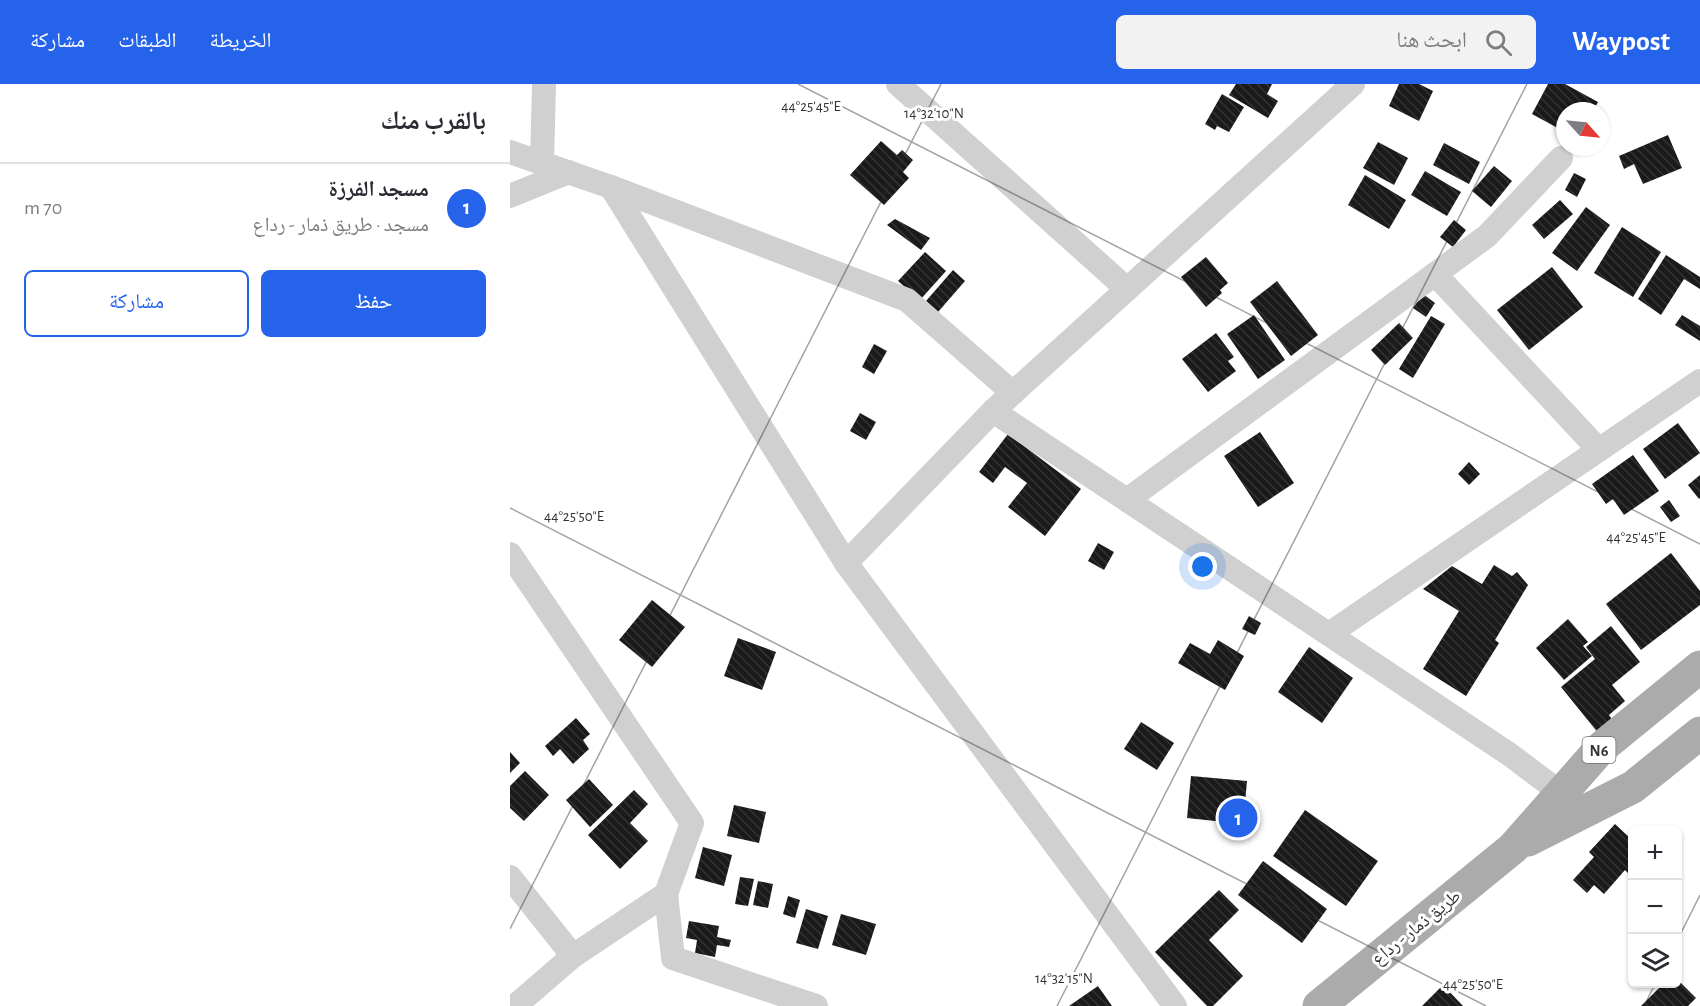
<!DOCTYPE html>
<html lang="ar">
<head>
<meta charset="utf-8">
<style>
  :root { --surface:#fff; --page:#f2f2f3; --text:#2b2b33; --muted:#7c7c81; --line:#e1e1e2; --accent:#2563eb }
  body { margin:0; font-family:"Alegreya Sans","Noto Naskh Arabic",sans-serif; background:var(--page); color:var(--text); direction:rtl }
  .controls { position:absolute; right:18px; bottom:18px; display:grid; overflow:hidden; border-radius:9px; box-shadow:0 2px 4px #0004 }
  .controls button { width:54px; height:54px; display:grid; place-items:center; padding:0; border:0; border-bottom:2px solid var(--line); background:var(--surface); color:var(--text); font:30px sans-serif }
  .compass { position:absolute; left:1046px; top:18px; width:54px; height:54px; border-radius:50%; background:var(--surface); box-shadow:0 2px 4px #0004; rotate:117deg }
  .you { position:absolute; left:693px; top:483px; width:21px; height:21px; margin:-15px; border:4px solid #fff; border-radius:50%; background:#1a73e8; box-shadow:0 0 0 9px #1a73e833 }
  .badge { display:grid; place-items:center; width:39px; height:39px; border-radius:50%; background:var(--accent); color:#fff; font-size:20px; font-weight:700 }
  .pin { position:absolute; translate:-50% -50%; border:3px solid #fff; box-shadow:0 2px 6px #0006 }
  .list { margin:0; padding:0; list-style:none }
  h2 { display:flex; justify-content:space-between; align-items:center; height:78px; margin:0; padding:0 24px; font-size:26px }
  h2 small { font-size:20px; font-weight:400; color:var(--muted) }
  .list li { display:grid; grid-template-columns:39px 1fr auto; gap:18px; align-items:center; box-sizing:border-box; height:90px; padding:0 24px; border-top:2px solid var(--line) }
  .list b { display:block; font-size:22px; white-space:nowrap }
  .list p { margin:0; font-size:20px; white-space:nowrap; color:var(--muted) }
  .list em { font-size:20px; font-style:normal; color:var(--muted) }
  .actions { display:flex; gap:12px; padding:18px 24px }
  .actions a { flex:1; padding:14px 0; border:2px solid var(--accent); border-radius:9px; text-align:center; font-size:21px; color:var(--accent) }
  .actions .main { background:var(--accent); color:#fff }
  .icon { flex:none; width:33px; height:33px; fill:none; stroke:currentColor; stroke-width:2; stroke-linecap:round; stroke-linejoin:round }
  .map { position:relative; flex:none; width:1190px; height:922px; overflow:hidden; direction:ltr }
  header { display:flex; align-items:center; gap:36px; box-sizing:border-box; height:84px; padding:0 30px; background:var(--accent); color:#fff }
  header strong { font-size:28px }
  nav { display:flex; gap:33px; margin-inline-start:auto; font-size:21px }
  .search { width:420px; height:54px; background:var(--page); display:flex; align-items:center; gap:15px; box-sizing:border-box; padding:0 21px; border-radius:9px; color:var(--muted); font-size:22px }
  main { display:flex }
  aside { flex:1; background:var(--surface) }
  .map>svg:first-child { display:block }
  .building { fill:url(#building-back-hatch) }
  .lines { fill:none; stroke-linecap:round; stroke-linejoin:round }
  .minor { stroke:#d0d0d0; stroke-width:24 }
  .primary { stroke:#ababab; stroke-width:33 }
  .ticks { fill:none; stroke:#333; stroke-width:1.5; stroke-opacity:0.45 }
  .labels { text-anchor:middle; stroke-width:6; stroke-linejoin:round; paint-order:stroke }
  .shield { fill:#fff; stroke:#707070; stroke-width:1.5 }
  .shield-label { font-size:16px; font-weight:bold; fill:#333 }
  .street-label { font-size:18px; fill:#333; stroke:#fff }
  .ticks-label { font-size:15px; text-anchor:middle; fill:#333; stroke:#fff; stroke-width:6; stroke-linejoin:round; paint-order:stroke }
</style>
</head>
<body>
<header>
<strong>Waypost</strong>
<div class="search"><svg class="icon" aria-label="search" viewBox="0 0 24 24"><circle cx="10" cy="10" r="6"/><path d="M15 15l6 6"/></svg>ابحث هنا</div>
<nav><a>الخريطة</a><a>الطبقات</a><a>مشاركة</a></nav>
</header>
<main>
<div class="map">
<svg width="1190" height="922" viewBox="0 0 1190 922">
  <defs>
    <pattern id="building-back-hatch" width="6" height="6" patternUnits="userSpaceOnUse" patternTransform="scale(1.5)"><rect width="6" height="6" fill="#1a1a1a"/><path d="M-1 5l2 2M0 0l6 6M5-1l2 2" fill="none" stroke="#333"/></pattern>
  </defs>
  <rect width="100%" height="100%" fill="#fff"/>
  <g class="building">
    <path d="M726,0H762L757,10L768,17L758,34L719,11Z"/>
    <path d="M889,0H909L923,7L909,37L879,22Z"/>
    <path d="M1038,0H1055L1088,18L1083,27H1055V48L1022,30Z"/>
    <path d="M712,10L734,23L719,48L707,42L705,46L695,40Z"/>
    <path d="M1158,51L1172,84L1133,100L1124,80L1114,85L1109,72Z"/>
    <path d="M371,57L387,71L392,66L403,76L393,88L399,94L374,121L340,91Z"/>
    <path d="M868,58L898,74L884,101L853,84Z"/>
    <path d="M934,59L970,78L959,100L923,81Z"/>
    <path d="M984,82L1002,97L981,123L962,107Z"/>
    <path d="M915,87L951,108L937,132L901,111Z"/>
    <path d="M1064,89L1076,95L1067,113L1055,106Z"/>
    <path d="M855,91L896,116L879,145L838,121Z"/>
    <path d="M1050,116L1063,130L1034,155L1022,141Z"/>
    <path d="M1076,123L1100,141L1067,187L1042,169Z"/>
    <path d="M385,135L420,154L411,166L377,141Z"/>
    <path d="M944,136L956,146L943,163L930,153Z"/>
    <path d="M1112,143L1151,168L1123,213L1084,189Z"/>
    <path d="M415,168L436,187L410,216L388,197Z"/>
    <path d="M1156,171L1190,193V205L1174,195L1151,231L1128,215Z"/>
    <path d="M696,173L718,199L710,206L712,209L696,223L671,193Z"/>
    <path d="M1042,183L1073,223L1019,266L987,226Z"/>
    <path d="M443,186L455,197L428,228L416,217Z"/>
    <path d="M767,197L808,251L781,272L740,218Z"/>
    <path d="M913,210L925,219L916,233L903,224Z"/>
    <path d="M744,231L775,276L748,295L717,250Z"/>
    <path d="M1172,231L1190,242V257L1165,241Z"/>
    <path d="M921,232L935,240L903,294L889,285Z"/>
    <path d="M889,239L903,254L875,281L861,266Z"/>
    <path d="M706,249L724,273L718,277L726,287L698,308L672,275Z"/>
    <path d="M364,260L377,267L364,290L352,283Z"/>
    <path d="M350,329L366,338L356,356L340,347Z"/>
    <path d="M1168,339L1190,369L1155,395L1133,365Z"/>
    <path d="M750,348L784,399L748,423L714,372Z"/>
    <path d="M498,350L571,405L535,452L498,423L517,399L495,383L483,399L469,388Z"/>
    <path d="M1123,371L1149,407L1114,431L1103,415L1096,420L1082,400Z"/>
    <path d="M959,378L970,390L959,401L948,390Z"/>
    <path d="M1190,391V414L1189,415L1178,401Z"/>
    <path d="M1159,416L1170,432L1161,438L1150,423Z"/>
    <path d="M588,459L604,468L594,486L578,477Z"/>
    <path d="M1161,469L1190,507V521L1131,566L1096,520Z"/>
    <path d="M984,481L1002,492L1007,488L1018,501L985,556L989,559L956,612L913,585L949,527L913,505L942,482L972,500Z"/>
    <path d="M142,516L175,543L142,583L109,556Z"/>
    <path d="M739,532L751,539L745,551L732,545Z"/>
    <path d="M1058,535L1078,558L1073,562L1082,572L1054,596L1026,564Z"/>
    <path d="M1101,542L1130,578L1102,601L1115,617L1099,631L1104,638L1089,650L1051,603L1085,575L1076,563Z"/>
    <path d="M228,554L266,568L252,606L214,592Z"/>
    <path d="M708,556L734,572L715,606L668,579L680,559L700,570Z"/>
    <path d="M799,563L843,594L812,639L768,608Z"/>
    <path d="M66,634L80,650L73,656L79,665L63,680L50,665L43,672L35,662Z"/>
    <path d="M631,638L664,659L647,686L614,665Z"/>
    <path d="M0,668L10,679L0,689Z"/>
    <path d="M15,687L39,711L14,737L0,724V702Z"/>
    <path d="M681,692L737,697L733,740L677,734Z"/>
    <path d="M79,695L103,721L80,743L56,716Z"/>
    <path d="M124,706L138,720L120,739L138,757L110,785L78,751Z"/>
    <path d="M224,721L256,728L249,759L217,752Z"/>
    <path d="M795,726L868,777L836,822L763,772Z"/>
    <path d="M1105,740L1122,756V784L1118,789L1115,786L1094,810L1084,801L1077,809L1063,796L1084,773L1079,768Z"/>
    <path d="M193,763L222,771L214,802L185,794Z"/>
    <path d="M753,777L817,825L792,859L728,811Z"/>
    <path d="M230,793L244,795L238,822L225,820Z"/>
    <path d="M248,797L263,800L258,824L243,821Z"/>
    <path d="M709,806L729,826L699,856L733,892L703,922H697L645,868Z"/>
    <path d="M278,812L290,816L285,834L273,830Z"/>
    <path d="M296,825L318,832L308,865L286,859Z"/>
    <path d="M331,830L366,840L356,871L322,861Z"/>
    <path d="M179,837L209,842L207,853L221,856L219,863L207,861L205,873L185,869L187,856L176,854Z"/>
    <path d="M1168,896L1186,914L1178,922H1131L1153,900H1168Z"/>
    <path d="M933,901L953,922H912Z"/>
    <path d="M588,902L602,922H559Z"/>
  </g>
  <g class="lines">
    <g class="minor">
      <path d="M388,0L617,205"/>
      <path d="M843,0L483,327L999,670L1051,709L1063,721"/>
      <path d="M0,68L101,103L397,216L503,309"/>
      <path d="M32,79L34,0"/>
      <path d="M101,103L336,479L665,922"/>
      <path d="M0,112L59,88"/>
      <path d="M925,190L1089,366"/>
      <path d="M617,416L977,152L1051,74"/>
      <path d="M0,470L182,739L156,810L63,872L5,922"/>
      <path d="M336,479L483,327"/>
      <path d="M819,550L1190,297"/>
      <path d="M0,793L63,872"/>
      <path d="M156,810L163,874L306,922"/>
    </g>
    <g class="primary">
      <path d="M1018,756L1123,703L1190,649"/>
      <path d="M809,922L1003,764L1092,663L1190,583"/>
    </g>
  </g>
  <path class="ticks" d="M288,0L1190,460M0,424L976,922M0,845L431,0M1168,855L1190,811M547,922L1017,0M1134,922L1145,900"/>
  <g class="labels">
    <rect class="shield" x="1072.5" y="653" width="33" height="26" rx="4.5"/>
    <g class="shield-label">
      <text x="1089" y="672">N6</text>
    </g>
    <g class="street-label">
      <text transform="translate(906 843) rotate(-39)" y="6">طريق ذمار - رداع</text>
    </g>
  </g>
  <g class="ticks-label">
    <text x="301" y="27">44°25'45"E</text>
    <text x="424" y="34">14°32'10"N</text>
    <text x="64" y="437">44°25'50"E</text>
    <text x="1126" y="458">44°25'45"E</text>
    <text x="554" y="899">14°32'15"N</text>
    <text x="963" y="905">44°25'50"E</text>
  </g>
</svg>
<div class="controls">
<button>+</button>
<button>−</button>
<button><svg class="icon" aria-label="layers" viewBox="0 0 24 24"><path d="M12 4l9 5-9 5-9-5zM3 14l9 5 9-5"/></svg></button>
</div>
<svg class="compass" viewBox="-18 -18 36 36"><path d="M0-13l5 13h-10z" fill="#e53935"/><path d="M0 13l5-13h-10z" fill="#7c7c81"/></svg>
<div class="you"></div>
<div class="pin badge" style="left:728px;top:734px">1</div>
</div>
<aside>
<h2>بالقرب منك<small></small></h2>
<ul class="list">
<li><span class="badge">1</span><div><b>مسجد الفرزة</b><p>مسجد · طريق ذمار - رداع</p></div><em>70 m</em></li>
</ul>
<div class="actions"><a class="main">حفظ</a><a>مشاركة</a></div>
</aside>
</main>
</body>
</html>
